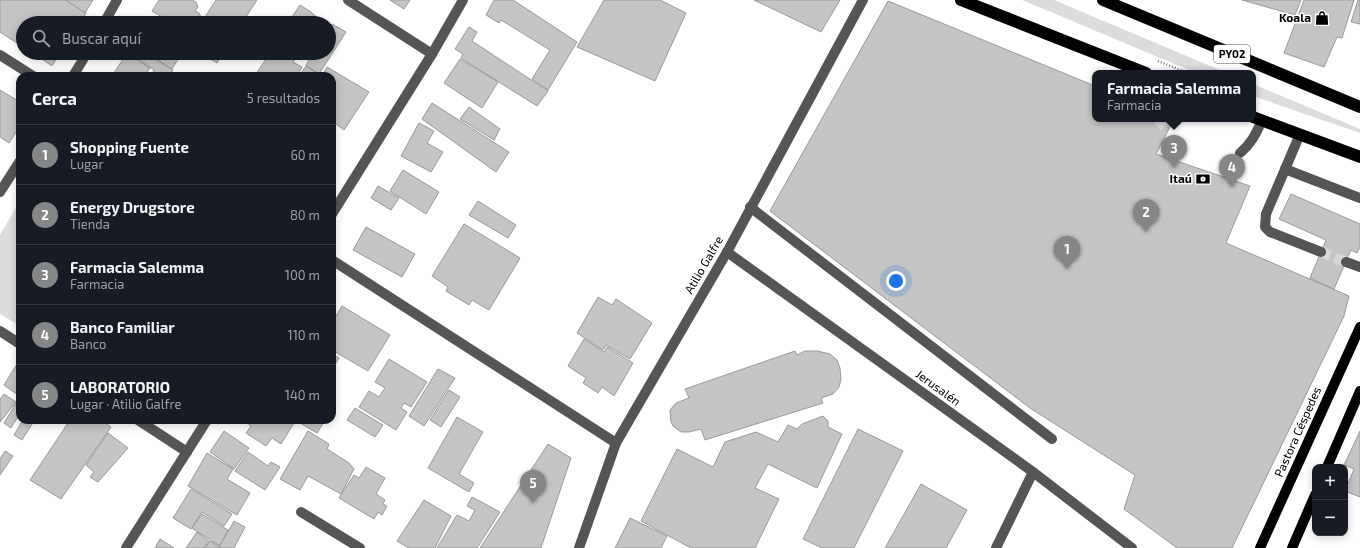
<!DOCTYPE html>
<html lang="es">
<head>
<meta charset="utf-8">
<style>
  :root { --surface:#171b24; --page:#20242c; --text:#f1f3f6; --muted:#9ea1a6; --line:#363941; --accent:#858687 }
  body { margin:0; font-family:"Exo 2",sans-serif; background:var(--page); color:var(--text) }
  .controls { position:absolute; right:12px; bottom:12px; display:grid; overflow:hidden; border-radius:8px; box-shadow:0 2px 10px #0003 }
  .controls button { width:36px; height:36px; display:grid; place-items:center; padding:0; border:0; border-bottom:1px solid var(--line); background:var(--surface); color:var(--text); font:20px sans-serif }
  .you { position:absolute; left:896px; top:281px; width:14px; height:14px; margin:-10px; border:3px solid #fff; border-radius:50%; background:#1a73e8; box-shadow:0 0 0 6px #1a73e833 }
  .badge { display:grid; place-items:center; width:26px; height:26px; border-radius:50%; background:var(--accent); color:#fff; font-size:13px; font-weight:700 }
  .pin { position:absolute; translate:-50% -33px; filter:drop-shadow(0 1px 2px #0008) }
  .pin::after { content:''; position:absolute; top:21px; width:14px; height:12px; background:inherit; clip-path:polygon(0 0,100% 0,50% 100%) }
  .popup { position:absolute; left:1092px; top:70px; width:164px; height:52px; box-sizing:border-box; display:grid; place-content:center; border-radius:8px; background:var(--surface); filter:drop-shadow(0 1px 3px #0005); font-size:13px; white-space:nowrap; color:var(--muted) }
  .popup b { font-size:15px; color:var(--text) }
  .popup::after { content:''; position:absolute; left:50%; top:100%; margin-left:-8px; border:8px solid transparent; border-top-color:var(--surface) }
  .list { margin:0; padding:0; list-style:none }
  h2 { display:flex; justify-content:space-between; align-items:center; height:52px; margin:0; padding:0 16px; font-size:17px }
  h2 small { font-size:13px; font-weight:400; color:var(--muted) }
  .list li { display:grid; grid-template-columns:26px 1fr auto; gap:12px; align-items:center; box-sizing:border-box; height:60px; padding:0 16px; border-top:1px solid var(--line) }
  .list b { display:block; font-size:15px; white-space:nowrap }
  .list p { margin:0; font-size:13px; white-space:nowrap; color:var(--muted) }
  .list em { font-size:13px; font-style:normal; color:var(--muted) }
  .icon { flex:none; width:22px; height:22px; fill:none; stroke:currentColor; stroke-width:2; stroke-linecap:round; stroke-linejoin:round }
  .map { position:relative; flex:none; width:1360px; height:548px; overflow:hidden }
  .search { position:absolute; background:var(--surface); box-shadow:0 2px 10px #0003; left:16px; top:16px; width:320px; height:44px; display:flex; align-items:center; gap:10px; box-sizing:border-box; padding:0 14px; border-radius:22px; color:var(--muted); font-size:15px }
  .panel { position:absolute; background:var(--surface); box-shadow:0 2px 10px #0003; left:16px; top:72px; width:320px; height:352px; border-radius:12px }
  .map>svg:first-child { display:block }
  .green { fill:#dcdcdc }
  .building { fill:#c4c4c4; stroke:#999 }
  .lines { fill:none; stroke-linecap:round; stroke-linejoin:round }
  .minor-tunnel { stroke:#d9d9d9; stroke-width:10; stroke-dasharray:10 5; stroke-linecap:butt }
  .path { stroke:#777; stroke-width:2.5; stroke-dasharray:1 2; stroke-linecap:butt }
  .minor { stroke:#555; stroke-width:10 }
  .major { stroke:#000; stroke-width:10 }
  .highway { stroke:#000; stroke-width:12 }
  .labels { text-anchor:middle; stroke-width:3; stroke-linejoin:round; paint-order:stroke }
  .shield { fill:#fff; stroke:#4c4c4c; stroke-width:1 }
  .shield-label { font-size:11px; font-weight:bold; fill:#000 }
  .poi-label { font-size:12px; font-weight:bold; fill:#000; stroke:#fff; text-anchor:end }
  .street-label { font-size:12px; fill:#000; stroke:#fff }
</style>
</head>
<body>
<div class="map">
<svg width="1360" height="548" viewBox="0 0 1360 548">
  <rect width="100%" height="100%" fill="#fff"/>
  <g class="green">
    <path d="M1022,0H1054L1227,73H1196Z"/>
    <path d="M1253,84L1360,129V133L1253,96Z"/>
    <path d="M20,201V319L17,324L0,314V235Z"/>
  </g>
  <g class="building">
    <path d="M0,0H66L86,13L80,23H23V47L0,32Z"/>
    <path d="M66,0H93L85,13Z"/>
    <path d="M159,0H192L196,2L198,7L195,11L199,13L202,19L199,23H172L152,11Z"/>
    <path d="M216,0H257L242,23H201Z"/>
    <path d="M390,0H410L404,9Z"/>
    <path d="M494,0H513L577,42L548,90L532,79L550,50L501,20L499,23L486,15Z"/>
    <path d="M604,0H660L686,13L655,81L577,47Z"/>
    <path d="M754,0H840L821,32Z"/>
    <path d="M1242,0H1301L1295,15Z"/>
    <path d="M1304,0H1354L1342,38L1337,37L1324,67L1284,53Z"/>
    <path d="M1358,0H1360V24L1351,22Z"/>
    <path d="M888,1L1095,86V119H1174L1156,154L1250,186L1226,243L1349,296L1344,316L1232,548H1177L1124,509L1135,475L1030,408L770,211Z"/>
    <path d="M300,5L311,12L323,23H288Z"/>
    <path d="M332,24L346,32L319,74L306,65L313,53H329V28Z"/>
    <path d="M469,27L477,32L472,41L548,91L537,106L461,58L463,54L455,49Z"/>
    <path d="M33,53H60L52,66Z"/>
    <path d="M127,53L150,68L144,76H112Z"/>
    <path d="M135,53H145L173,70L169,76H151L154,70L133,56Z"/>
    <path d="M147,53H182L172,69Z"/>
    <path d="M200,53H223L217,63Z"/>
    <path d="M270,53H277L282,56L284,53H299L293,62L302,67L297,76H258L256,74Z"/>
    <path d="M460,59L498,82L482,108L444,83Z"/>
    <path d="M306,66L315,72L313,76H299Z"/>
    <path d="M327,67L369,92L344,130L332,121V76H322Z"/>
    <path d="M0,90L20,102V126L9,143L0,137Z"/>
    <path d="M432,103L509,152L496,172L422,119Z"/>
    <path d="M469,107L500,129L494,140L460,119Z"/>
    <path d="M419,123L434,131L427,143L443,152L431,172L401,156Z"/>
    <path d="M403,170L439,192L426,214L390,191Z"/>
    <path d="M378,186L399,198L391,210L371,198Z"/>
    <path d="M1291,194L1360,224V247L1357,253L1351,250L1334,289L1310,278L1326,240L1279,219Z"/>
    <path d="M478,201L516,225L508,238L469,215Z"/>
    <path d="M464,224L520,258L489,310L472,300L469,305L446,291L448,287L432,276Z"/>
    <path d="M366,227L415,254L402,277L353,250Z"/>
    <path d="M598,297L612,305L616,299L652,323L630,359L606,345L603,350L577,333Z"/>
    <path d="M342,306L390,335L368,371L332,350V323Z"/>
    <path d="M584,339L604,352L607,347L633,363L614,396L602,387L598,393L583,383L586,378L568,366Z"/>
    <path d="M795,351L797,355L805,351H817L830,354L837,360L840,368L841,379L839,387L833,394L821,398L823,403L705,440L701,429L689,432H681L673,426L671,422L670,410L676,403L689,398L685,389Z"/>
    <path d="M332,354L339,358L332,369Z"/>
    <path d="M389,359L427,382L411,407L404,403L401,408L407,412L396,430L359,407L369,391L379,397L385,388L375,382Z"/>
    <path d="M17,364L20,365V392L18,395L4,385Z"/>
    <path d="M438,369L455,378L424,426L409,416Z"/>
    <path d="M449,390L460,397L441,427L430,420Z"/>
    <path d="M4,394L16,402L0,422V399Z"/>
    <path d="M17,402L20,404V413L11,428L4,423Z"/>
    <path d="M355,408L383,425L375,437L347,420Z"/>
    <path d="M823,416L828,421V427L842,434L817,488L768,464L755,488L779,499L755,548H691L641,521L677,449L713,467L725,442L756,432L778,442L788,425L797,429L802,424Z"/>
    <path d="M457,417L483,432L459,474L474,483L469,492L428,468Z"/>
    <path d="M23,420H32L34,421L22,440L14,435Z"/>
    <path d="M70,420H101L111,427L61,499L30,480Z"/>
    <path d="M247,420H290L294,423L281,444L272,438L266,446L246,433L251,426L246,422Z"/>
    <path d="M295,420H325L317,433Z"/>
    <path d="M858,429L903,451L854,548H822L803,539Z"/>
    <path d="M224,431L249,448L234,469L210,452Z"/>
    <path d="M308,431L329,444L327,449L349,463L354,469L341,494L308,476L300,490L280,479Z"/>
    <path d="M1360,431V497L1345,491L1354,469L1344,465Z"/>
    <path d="M108,433L128,448L98,482L90,477L94,472L86,465Z"/>
    <path d="M548,444L571,458L541,548H480Z"/>
    <path d="M5,451L13,456L0,475V459Z"/>
    <path d="M248,452L268,466L271,462L280,467L265,490L235,471Z"/>
    <path d="M207,453L233,469L227,479L250,493L237,515L188,486Z"/>
    <path d="M366,467L385,478L376,494L385,500L383,504L387,506L382,515L378,512L374,519L339,498L354,475L359,478Z"/>
    <path d="M921,484L967,510L946,548H885Z"/>
    <path d="M191,489L232,514L224,526L202,512L191,529L173,518Z"/>
    <path d="M472,497L500,512L477,548H437L457,515L469,521L475,510L467,506Z"/>
    <path d="M424,500L451,516L435,548H409L397,541Z"/>
    <path d="M202,514L228,530L220,546L192,528Z"/>
    <path d="M630,518L667,536L661,548H615Z"/>
    <path d="M234,521L245,527L234,548H222L219,547Z"/>
    <path d="M197,532L209,541L204,548H186Z"/>
    <path d="M160,539L174,548H155Z"/>
    <path d="M210,541L220,547L219,548H205Z"/>
  </g>
  <g class="lines">
    <g class="minor-tunnel">
      <path d="M1159,119L1160,122L1168,130"/>
      <path d="M1321,252L1346,262"/>
    </g>
    <path class="path" d="M1158,61L1188,73"/>
    <g class="minor">
      <path d="M348,0L432,54"/>
      <path d="M104,23L117,0"/>
      <path d="M0,55L33,76"/>
      <path d="M73,76L87,53"/>
      <path d="M1300,134L1266,214L1265,227L1270,232L1321,252"/>
      <path d="M1240,153C1251,144 1256,134 1262,120"/>
      <path d="M1285,169L1360,198"/>
      <path d="M0,192L20,161"/>
      <path d="M750,207L1052,439"/>
      <path d="M332,214L432,54L463,0"/>
      <path d="M727,252L1033,472L1132,548"/>
      <path d="M332,260L616,443"/>
      <path d="M1346,262L1360,267"/>
      <path d="M0,331L20,344"/>
      <path d="M138,420L187,452"/>
      <path d="M301,512L360,548"/>
      <path d="M126,548L207,420"/>
      <path d="M579,548L616,443L727,252L863,0"/>
      <path d="M996,548L1033,472"/>
    </g>
    <g class="major">
      <path d="M1327,467L1360,391"/>
      <path d="M1260,548L1360,327"/>
      <path d="M1292,548L1315,495"/>
    </g>
    <g class="highway">
      <path d="M961,0L1146,73"/>
      <path d="M1103,0L1360,107"/>
      <path d="M1253,117L1360,157"/>
    </g>
  </g>
  <defs>
    <symbol id="shop-bare" viewBox="-9 -9 18 18"><path d="M-5-2.5h2.3a2.7 3.5 0 0 1 5.4 0H5L5.5 6h-11ZM-1.5-2.5h3a1.5 2.3 0 0 0-3 0Z" fill="#000" stroke="#fff" stroke-width="2.5" paint-order="stroke"/></symbol>
    <symbol id="bank-bare" viewBox="-9 -9 18 18"><path d="M-6-4H6V4H-6ZM0-2.3a2.3 2.3 0 1 0 0 4.6a2.3 2.3 0 1 0 0-4.6Z" fill="#000" stroke="#fff" stroke-width="2.5" paint-order="stroke"/></symbol>
  </defs>
  <g fill-rule="evenodd">
    <use href="#shop-bare" x="1312" y="8" width="20" height="20"/>
    <use href="#bank-bare" x="1193" y="169" width="20" height="20"/>
  </g>
  <g class="labels">
    <rect class="shield" x="1214" y="45" width="36" height="18" rx="3"/>
    <g class="shield-label">
      <text x="1232" y="58">PY02</text>
    </g>
    <g class="poi-label">
      <text x="1311" y="22">Koala</text>
      <text x="1192" y="183">Itaú</text>
    </g>
    <g class="street-label">
      <text transform="translate(704 265) rotate(-60)" y="4">Atilio Galfre</text>
      <text transform="translate(938 388) rotate(36)" y="4">Jerusalén</text>
      <text transform="translate(1298 432) rotate(-66)" y="4">Pastora Céspedes</text>
    </g>
  </g>
</svg>
<div class="controls">
<button>+</button>
<button>−</button>
</div>
<div class="you"></div>
<div class="pin badge" style="left:1067px;top:269px">1</div>
<div class="pin badge" style="left:1146px;top:232px">2</div>
<div class="pin badge" style="left:1174px;top:168px">3</div>
<div class="popup"><b>Farmacia Salemma</b>Farmacia</div>
<div class="pin badge" style="left:1232px;top:187px">4</div>
<div class="pin badge" style="left:533px;top:503px">5</div>
<div class="search"><svg class="icon" aria-label="search" viewBox="0 0 24 24"><circle cx="10" cy="10" r="6"/><path d="M15 15l6 6"/></svg>Buscar aquí</div>
<section class="panel">
<h2>Cerca<small>5 resultados</small></h2>
<ul class="list">
<li><span class="badge">1</span><div><b>Shopping Fuente</b><p>Lugar</p></div><em>60 m</em></li>
<li><span class="badge">2</span><div><b>Energy Drugstore</b><p>Tienda</p></div><em>80 m</em></li>
<li><span class="badge">3</span><div><b>Farmacia Salemma</b><p>Farmacia</p></div><em>100 m</em></li>
<li><span class="badge">4</span><div><b>Banco Familiar</b><p>Banco</p></div><em>110 m</em></li>
<li><span class="badge">5</span><div><b>LABORATORIO</b><p>Lugar · Atilio Galfre</p></div><em>140 m</em></li>
</ul>
</section>
</div>
</body>
</html>
